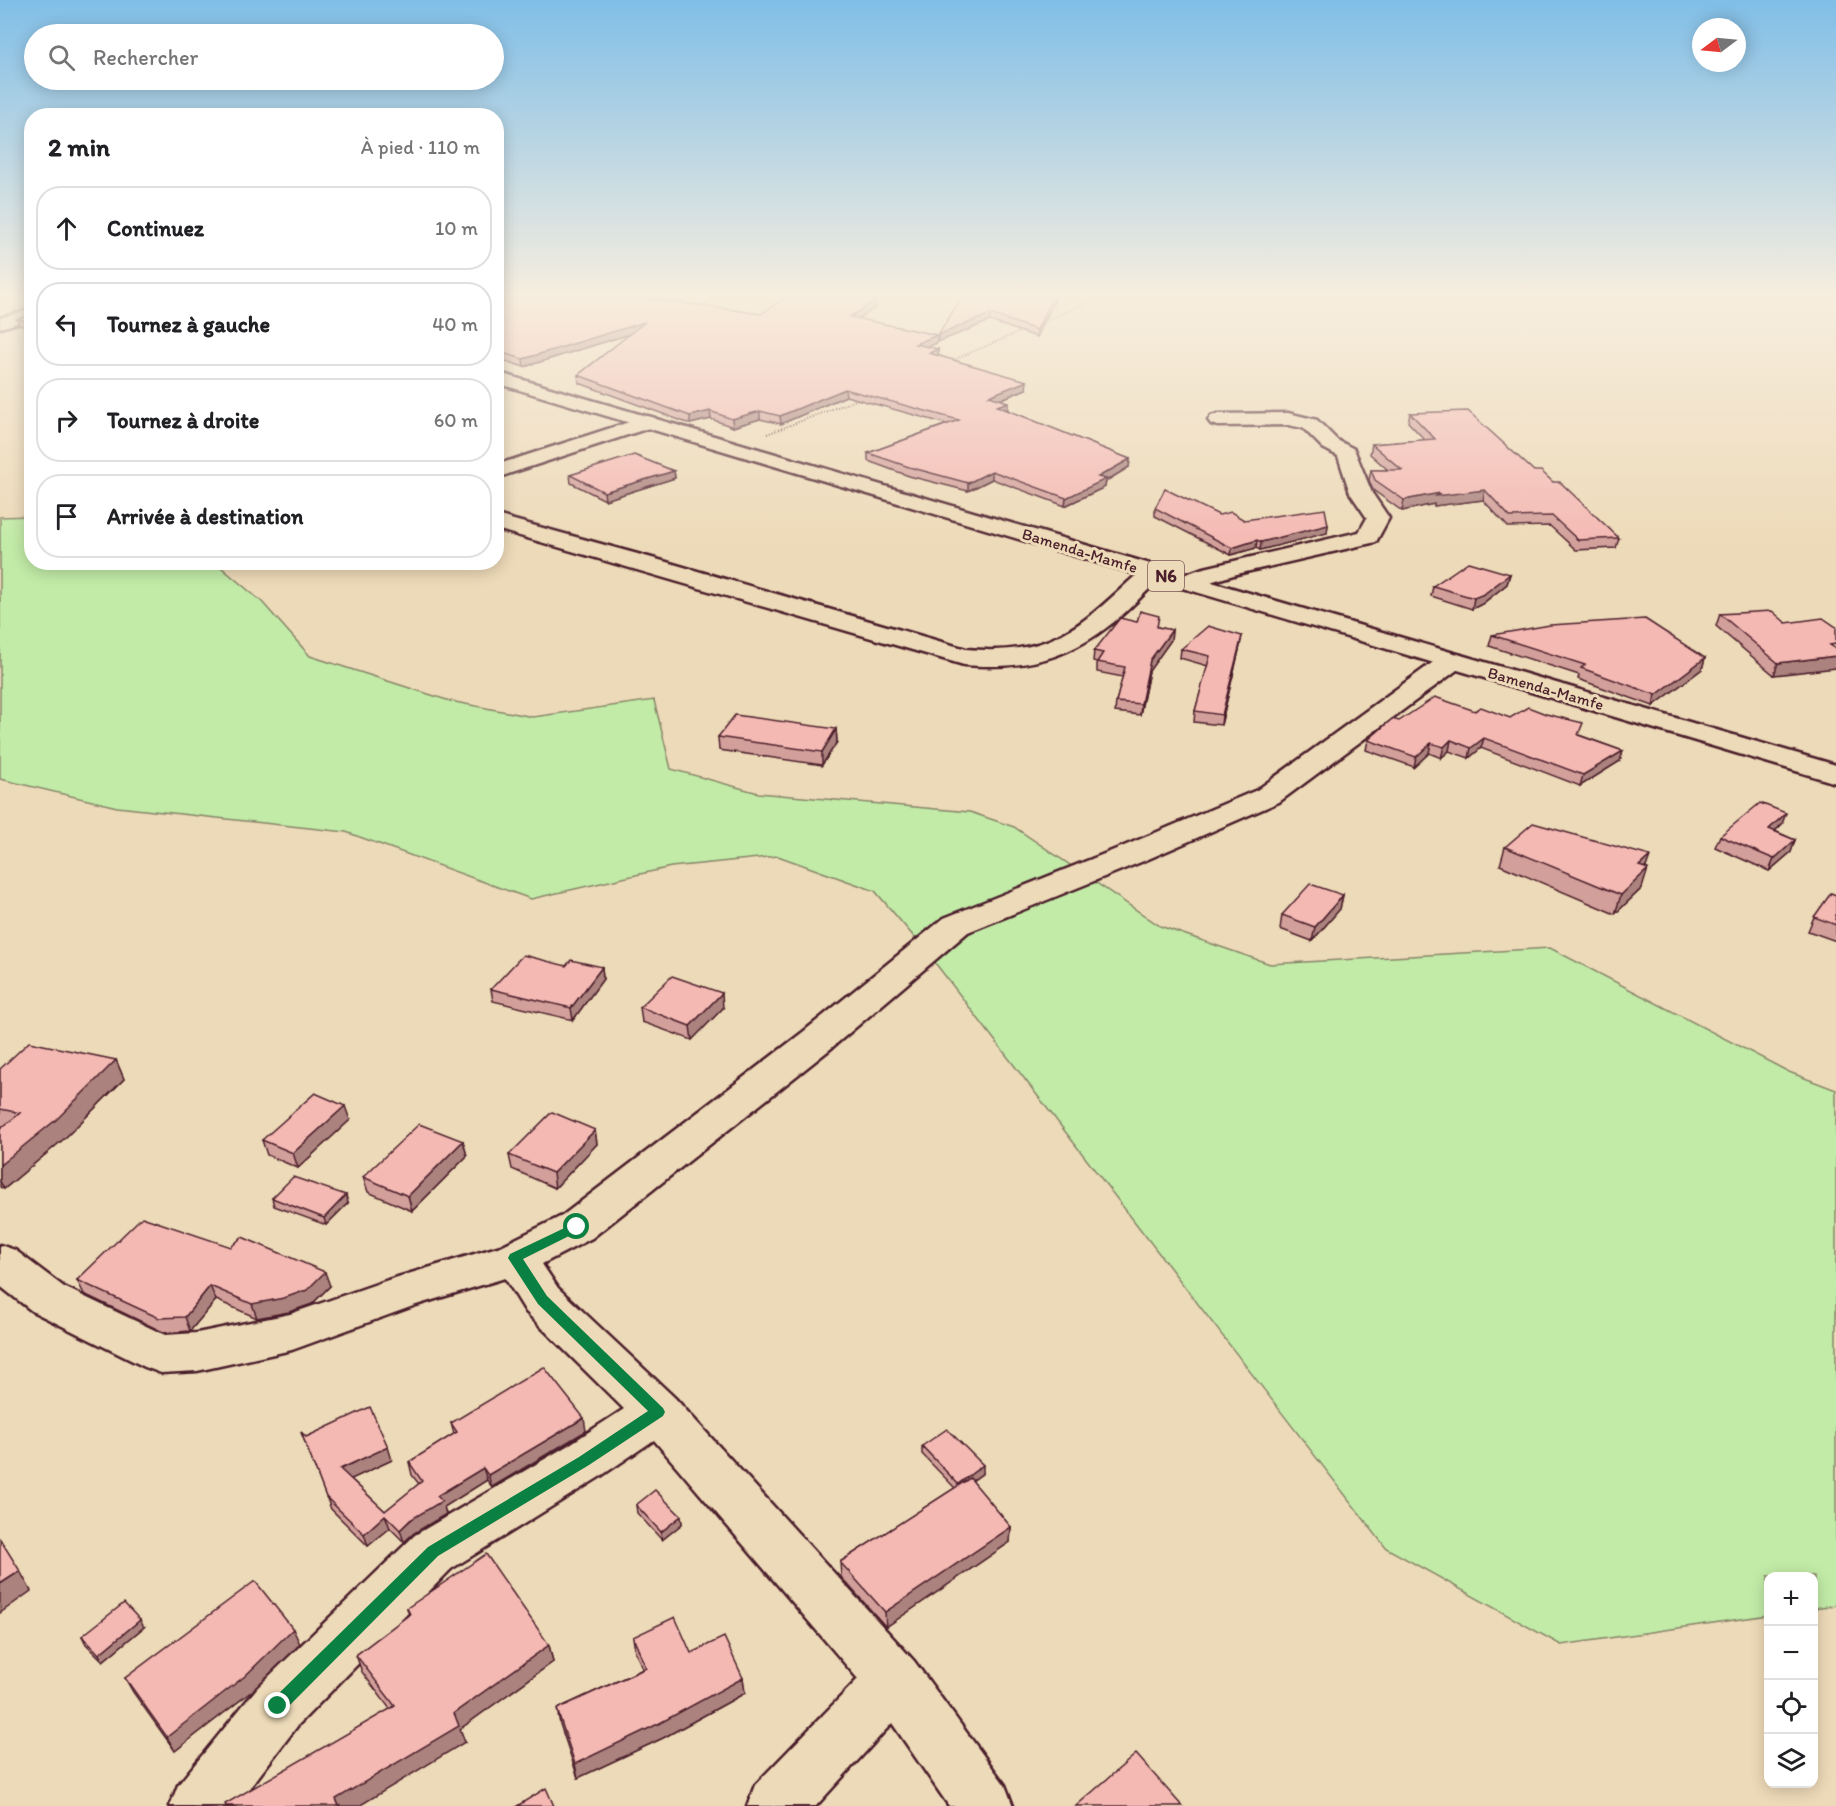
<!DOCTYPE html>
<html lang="fr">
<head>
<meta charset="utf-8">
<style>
  :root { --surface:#fff; --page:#f2f2f2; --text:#202124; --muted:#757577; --line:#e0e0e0 }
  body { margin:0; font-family:Itim,sans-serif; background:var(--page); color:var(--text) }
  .controls { position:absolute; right:18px; bottom:18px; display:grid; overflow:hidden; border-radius:12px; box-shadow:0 3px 15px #0003 }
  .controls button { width:54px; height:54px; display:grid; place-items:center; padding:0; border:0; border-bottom:2px solid var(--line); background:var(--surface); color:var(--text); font:30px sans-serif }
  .compass { position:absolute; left:1692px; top:18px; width:54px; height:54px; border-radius:50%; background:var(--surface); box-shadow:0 3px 15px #0003; rotate:254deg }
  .stop { position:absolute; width:18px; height:18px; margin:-14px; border:4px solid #0b8043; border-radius:50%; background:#fff }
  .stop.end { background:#0b8043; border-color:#fff; box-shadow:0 2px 6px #0008 }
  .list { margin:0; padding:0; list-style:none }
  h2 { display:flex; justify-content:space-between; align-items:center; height:78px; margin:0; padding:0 24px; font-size:26px }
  h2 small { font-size:20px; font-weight:400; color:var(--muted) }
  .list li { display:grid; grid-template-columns:39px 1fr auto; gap:18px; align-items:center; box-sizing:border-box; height:84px; margin:0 12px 12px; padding:0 12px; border:2px solid var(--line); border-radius:24px }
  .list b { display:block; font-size:22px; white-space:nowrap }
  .list em { font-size:20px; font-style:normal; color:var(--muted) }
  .icon { flex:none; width:33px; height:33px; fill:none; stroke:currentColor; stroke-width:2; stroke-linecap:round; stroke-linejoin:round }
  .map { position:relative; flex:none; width:1836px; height:1806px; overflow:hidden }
  .search { position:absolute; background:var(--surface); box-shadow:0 3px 15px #0003; left:24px; top:24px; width:480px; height:66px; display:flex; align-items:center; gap:15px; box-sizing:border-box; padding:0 21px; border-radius:33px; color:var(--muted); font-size:22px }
  .panel { position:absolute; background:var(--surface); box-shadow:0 3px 15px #0003; left:24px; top:108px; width:480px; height:462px; border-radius:24px }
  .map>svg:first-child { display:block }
  .green { fill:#c2eba7; stroke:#868569; stroke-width:1.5 }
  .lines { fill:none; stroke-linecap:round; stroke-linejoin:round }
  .minor-casing { stroke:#4a1f2b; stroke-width:5 }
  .trunk-casing { stroke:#4a1f2b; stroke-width:5 }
  .path { stroke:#4a1f2b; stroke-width:2; stroke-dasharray:1 2; stroke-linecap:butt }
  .minor { fill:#eddab8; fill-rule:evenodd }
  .trunk { fill:#eddab8; fill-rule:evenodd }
  .wall { fill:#d29f9a; stroke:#4a1f2b; stroke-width:1.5 }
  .shaded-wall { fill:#ab827d; stroke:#4a1f2b; stroke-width:1.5 }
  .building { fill:#f4b9b3; stroke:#4a1f2b; stroke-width:1.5 }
  .route { fill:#0b8043 }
  .labels { text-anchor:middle; stroke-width:6; stroke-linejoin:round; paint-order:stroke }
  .far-street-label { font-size:16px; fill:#4a1f2b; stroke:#eddab8 }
  .shield { fill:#eddab8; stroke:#7b5755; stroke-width:1.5 }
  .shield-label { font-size:18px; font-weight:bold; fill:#4a1f2b }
</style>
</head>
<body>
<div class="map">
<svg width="1836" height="1806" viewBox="0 0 1836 1806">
  <rect width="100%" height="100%" fill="#eddab8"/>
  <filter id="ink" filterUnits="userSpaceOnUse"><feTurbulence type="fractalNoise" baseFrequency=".0167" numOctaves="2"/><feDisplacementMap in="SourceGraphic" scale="12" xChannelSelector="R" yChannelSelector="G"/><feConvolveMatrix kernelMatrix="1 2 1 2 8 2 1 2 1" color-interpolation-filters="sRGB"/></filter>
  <g filter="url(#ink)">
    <path class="green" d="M31,516L32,562L216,563L262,602L310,656L450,701L533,717L654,700L671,769L758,793L970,812L1014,827L1160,926L1270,964L1550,948L1789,1072L1836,1090V1605L1814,1608V1576H1768V1615L1561,1645L1386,1548L926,951L875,891L778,856L671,867L531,899L346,832L117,807L0,779V517Z"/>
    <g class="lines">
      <defs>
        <g id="minor">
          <path d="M32,309V319L0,328V318Z"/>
          <path d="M1288,413L1317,420L1337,440L1354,449L1372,493L1389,518L1376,542L1237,574L1186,589L1178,587L1174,582L1178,577L1200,569L1359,532L1367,518L1350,493L1338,456L1323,448L1303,428L1288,425L1218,426L1211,424L1208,420L1211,416L1218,414Z"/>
          <path d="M648,416L655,418L658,422L655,426L496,478V465Z"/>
          <path d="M496,515L663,561L966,649C1056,657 1083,623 1145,567L1153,565L1161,567L1165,572C1157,583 1145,592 1136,602C1084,653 1037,671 964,665L496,529Z"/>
          <path d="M1452,653L1461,655L1465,661L1461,667L1279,802L1146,860L968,932L829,1050L592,1238L542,1264L558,1288L675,1398L914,1661L1005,1785L1013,1806H949L892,1723L816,1806H747L755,1785L858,1679L654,1440L601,1476L451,1569L298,1725L236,1806H170L178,1785L258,1687L415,1535L567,1446L624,1409L526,1312L505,1278L416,1305L292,1350L197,1371L161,1373L145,1367L32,1311L0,1286V1245L15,1250L64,1287L165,1335L197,1333L290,1314L388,1280L501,1246L562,1216L803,1032L944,918L1124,846L1257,790L1443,655Z"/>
        </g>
        <path id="trunk" d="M496,372L1836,765V783L496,383Z"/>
      </defs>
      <use href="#minor" class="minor-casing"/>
      <use href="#trunk" class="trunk-casing"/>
      <g class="path">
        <path d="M1042,322L1107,294"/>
        <path d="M951,361L1024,330"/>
        <path d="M767,434L861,398"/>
      </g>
      <use href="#minor" class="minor"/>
      <use href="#trunk" class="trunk"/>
    </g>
    <g class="wall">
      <path d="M496,294L656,299L761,314L876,307L858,319L937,335V343L927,347L938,349V355L1026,389L1000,400L1007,410L1130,459L1129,467L1106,481L1105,487L1065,506L992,479L968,491L909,476L868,461V453L947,424L846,396L781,424L760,419L733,427L711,419L690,424L579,383L578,375L630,334L524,367L496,358Z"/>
      <path d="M964,294L1056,297L1037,337L990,321L938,342V335Z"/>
      <path d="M32,315V328L19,325L17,319Z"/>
      <path d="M1410,413L1534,471L1553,482L1619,538L1616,548L1576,550L1550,526L1508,527L1483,500L1434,506V504L1402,511L1373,490L1369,480L1371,470H1388L1370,454L1372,444L1425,440L1408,422Z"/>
      <path d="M674,471L675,478L605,500L571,483L570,475Z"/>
      <path d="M1155,508L1219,515L1244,520L1328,525L1327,533L1260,550L1256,548L1231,555L1155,516Z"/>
      <path d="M1510,574L1507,584L1482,604L1472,609L1431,596L1433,586Z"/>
      <path d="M1720,614L1786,623L1836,627L1774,675L1716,626Z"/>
      <path d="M1158,627L1172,630L1171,640L1149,671L1140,715L1115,712L1116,702L1123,677L1097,672V662L1093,661L1094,651Z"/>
      <path d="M1492,635L1705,658L1702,669L1653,706L1578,679L1579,675L1489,646Z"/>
      <path d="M1240,646L1221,725L1194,722L1195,711L1208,666L1180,658L1181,649Z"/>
      <path d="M1475,711L1510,718L1579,735L1623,751L1620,761L1580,786L1481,748L1469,758L1449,751L1441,758L1429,753L1414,767L1366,750L1368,740L1399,721Z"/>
      <path d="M836,729L837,742L822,765L719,750L718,737Z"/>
      <path d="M1782,824L1775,831L1795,840L1791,852L1769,871L1715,847L1720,836Z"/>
      <path d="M1505,847L1646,868L1642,888L1615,914L1500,865Z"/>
      <path d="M1343,895L1340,909L1312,941L1280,929L1282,915Z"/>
      <path d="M1836,895V941L1808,931L1814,917Z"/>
      <path d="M566,966L602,967L603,979L573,1020L493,1001L491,989Z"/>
      <path d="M640,1007L723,1008L692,1040L642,1022Z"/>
      <path d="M116,1060L124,1079L65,1138L4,1189L0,1187V1129L3,1126H0V1069Z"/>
      <path d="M350,1120L298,1168L267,1155L262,1140Z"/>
      <path d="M595,1130L597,1144L555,1188L512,1169L509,1155Z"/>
      <path d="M463,1141L467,1156L412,1211L368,1192L363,1177Z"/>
      <path d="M272,1198L348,1203L326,1225L274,1206Z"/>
      <path d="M77,1280L330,1286L312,1304L289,1312L257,1318L216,1300L190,1331L165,1333L84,1294Z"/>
      <path d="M451,1423L586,1431L492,1487L487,1480L444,1507L446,1514L414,1533L404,1542L390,1528L368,1546L331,1509L301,1432L306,1437L392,1460L351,1479L385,1511L419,1484L412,1475L409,1462L454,1434Z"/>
      <path d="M922,1446L983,1473L972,1481L1011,1527L1010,1542L886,1627L841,1577L840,1562L955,1488L922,1454Z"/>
      <path d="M636,1505L681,1516L682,1524L662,1540L637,1513Z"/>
      <path d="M407,1608L549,1645L553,1662L460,1729L465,1742L390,1709L362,1672L356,1655L409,1615Z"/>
      <path d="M144,1627L103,1661L86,1644L82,1636Z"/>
      <path d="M633,1637L691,1653L743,1678L745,1693L663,1738L578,1778L560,1724L557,1709L643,1669L635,1652Z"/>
      <path d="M300,1644L252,1691L175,1751L133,1692L125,1678Z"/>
    </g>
    <g class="shaded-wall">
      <path d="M652,294H661L648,305L647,298Z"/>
      <path d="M1054,294H1056V297L1037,337V330Z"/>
      <path d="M876,300V307L850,324V317Z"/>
      <path d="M990,314V321L938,342V335Z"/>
      <path d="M645,322L646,329L524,367L523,359Z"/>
      <path d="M937,335V343L915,351V344Z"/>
      <path d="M938,349V357L929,353Z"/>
      <path d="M1027,381L1026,389L989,404V396Z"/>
      <path d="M845,389L846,396L781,424L780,416Z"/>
      <path d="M1008,402V410L997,406Z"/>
      <path d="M710,411L711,419L690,424V416Z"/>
      <path d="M760,411V419L733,427L732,419Z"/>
      <path d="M501,417L502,425L496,426V418Z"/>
      <path d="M1130,459L1129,467L1106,481L1105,487L1065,506L1066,498L1098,477Z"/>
      <path d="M674,471L675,478L605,500L604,492Z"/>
      <path d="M992,471V479L968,491V483Z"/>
      <path d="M1485,490L1483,500L1434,506V504L1402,511L1404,500L1440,493Z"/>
      <path d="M1328,525L1327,533L1260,550L1261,542Z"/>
      <path d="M1257,540L1256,548L1231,555L1232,548Z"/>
      <path d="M1510,574L1507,584L1482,604L1472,609L1474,598Z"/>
      <path d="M1172,630L1171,640L1149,671L1140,715L1141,704L1150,660Z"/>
      <path d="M1242,636L1240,646L1221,725L1222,715Z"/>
      <path d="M1836,656V668L1774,675L1778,663Z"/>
      <path d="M1705,658L1702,669L1653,706L1656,695Z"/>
      <path d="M836,729L837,742L822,765V752Z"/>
      <path d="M1484,738L1481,748L1469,758L1471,748Z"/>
      <path d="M1451,740L1449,751L1441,758L1444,747Z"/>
      <path d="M1431,743L1429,753L1414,767L1416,757Z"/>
      <path d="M1623,751L1620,761L1580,786L1583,775Z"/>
      <path d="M1786,813L1782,824L1765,841L1769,829Z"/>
      <path d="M1795,840L1791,852L1769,871L1774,859Z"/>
      <path d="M1650,856L1644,873L1648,869L1642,888L1615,914L1621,895L1639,866Z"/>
      <path d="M1343,895L1340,909L1312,941L1315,927Z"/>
      <path d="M602,967L603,979L573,1020L571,1008Z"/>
      <path d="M722,993L723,1008L692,1040L690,1026Z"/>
      <path d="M116,1060L124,1079L65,1138L4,1189L0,1181V1165Z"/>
      <path d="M345,1106L350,1120L298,1168L293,1153Z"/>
      <path d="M595,1130L597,1144L555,1188L553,1173Z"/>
      <path d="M463,1141L467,1156L412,1211L408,1196Z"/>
      <path d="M346,1195L348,1203L326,1225L324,1218Z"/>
      <path d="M325,1272L330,1286L312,1304L289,1312L257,1318L252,1304Z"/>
      <path d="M210,1286L216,1300L190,1331L185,1317Z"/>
      <path d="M584,1418L586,1431L492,1487L488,1475Z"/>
      <path d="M388,1447L392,1460L345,1482L340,1469Z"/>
      <path d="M983,1465V1473L958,1491V1484Z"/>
      <path d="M483,1468L487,1480L444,1507L446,1514L414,1533L404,1542L400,1530L437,1496Z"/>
      <path d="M385,1515L390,1528L368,1546L364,1534Z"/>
      <path d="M681,1516L682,1524L662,1540L661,1532Z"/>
      <path d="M1011,1527L1010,1542L886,1627L885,1612Z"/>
      <path d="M20,1571L31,1591L0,1613V1584Z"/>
      <path d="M140,1620L144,1627L103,1661L99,1654Z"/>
      <path d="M293,1629L300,1644L252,1691L175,1751L167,1737Z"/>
      <path d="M549,1645L553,1662L460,1729L465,1742L359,1806H339L336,1799L454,1713Z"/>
      <path d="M743,1678L745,1693L663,1738L578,1778L575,1764Z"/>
    </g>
    <g class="building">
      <path d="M496,294H652L647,298L761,314L790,294H829L876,300L850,317L937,335L915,344L938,349L929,353L1027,381L989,396L1008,402L997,406L1130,459L1098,477L1106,479L1066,498L992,471L968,483L909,467L868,453L959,420L845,389L780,416L760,411L732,419L710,411L690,416L578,375L645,322L523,359L496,351Z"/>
      <path d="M964,294H1054L1037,330L990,314L938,335Z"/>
      <path d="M32,315V323L17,319Z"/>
      <path d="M1468,411L1534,471H1541L1553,482H1560L1619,538L1578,540L1552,516L1510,517L1485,490L1436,496L1440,493L1404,500L1375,480L1371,470H1402L1372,444L1435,439L1410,413Z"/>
      <path d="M634,455L674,471L604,492L570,475Z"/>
      <path d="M1165,489L1219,515L1231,512L1244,520L1325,509L1328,525L1261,542L1257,540L1232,548L1155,508Z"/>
      <path d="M1468,562L1510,574L1484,594L1474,598L1433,586Z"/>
      <path d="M1140,611L1159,616L1157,627L1172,630L1150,660L1141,704L1116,702L1125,667L1097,662L1103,653L1094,651L1120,618L1137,622Z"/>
      <path d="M1772,611L1786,623L1823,618L1836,627V644L1830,645L1836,649V656L1778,663L1720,614Z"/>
      <path d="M1645,619L1705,658L1656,695L1581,668L1585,665L1492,635L1550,625Z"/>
      <path d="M1208,626L1242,636L1222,715L1195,711L1210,656L1181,649Z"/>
      <path d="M1435,697L1475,711L1481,707L1510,718L1528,707L1546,714L1583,723L1578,735L1623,751L1583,775L1484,738L1471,748L1451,740L1444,747L1431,743L1416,757L1368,740L1392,719L1399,721Z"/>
      <path d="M735,715L836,729L822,752L718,737Z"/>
      <path d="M1760,803L1786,813L1769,829L1795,840L1774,859L1720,836Z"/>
      <path d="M1533,823L1650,856L1639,866L1648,869L1621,895L1505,847Z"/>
      <path d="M1310,884L1343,895L1315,927L1282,915Z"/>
      <path d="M1831,893L1836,895V925L1814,917Z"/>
      <path d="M523,955L566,966L571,960L602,967L571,1008L491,989Z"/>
      <path d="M672,976L722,993L690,1026L640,1007Z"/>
      <path d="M29,1042L116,1060L57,1119L0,1165V1129L20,1113L0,1109V1069Z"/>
      <path d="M315,1093L345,1106L293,1153L262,1140Z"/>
      <path d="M552,1112L595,1130L553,1173L509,1155Z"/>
      <path d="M419,1124L463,1141L408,1196L363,1177Z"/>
      <path d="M293,1177L346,1195L324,1218L272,1198Z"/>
      <path d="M142,1217L231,1247L242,1237L325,1272L307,1290L284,1298L252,1304L210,1286L185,1317L159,1318L77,1280Z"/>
      <path d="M544,1367L584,1418L488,1475L483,1468L437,1496L442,1501L410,1520L400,1530L385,1515L364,1534L326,1497L301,1432L306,1437L370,1407L388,1447L340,1469L385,1511L422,1481L409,1462L457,1432L451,1423Z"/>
      <path d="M947,1429L983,1465L958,1484L922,1446Z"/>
      <path d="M970,1478L1011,1527L885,1612L840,1562Z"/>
      <path d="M655,1490L681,1516L661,1532L636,1505Z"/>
      <path d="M0,1539L20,1571L0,1584Z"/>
      <path d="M486,1554L549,1645L454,1713L459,1726L336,1799L339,1806H226L225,1804L395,1706L356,1655L410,1614L407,1608Z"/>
      <path d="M255,1581L293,1629L245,1676L167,1737L125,1678Z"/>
      <path d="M124,1603L140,1620L99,1654L82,1636Z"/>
      <path d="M675,1617L691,1653L724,1637L743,1678L660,1723L575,1764L557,1709L646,1668L633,1637Z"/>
      <path d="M1136,1754L1182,1806H1076Z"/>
      <path d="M546,1788L554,1806H517Z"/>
    </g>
  </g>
  <linearGradient id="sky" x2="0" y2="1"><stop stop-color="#80bee7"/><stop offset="0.54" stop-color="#f7eedf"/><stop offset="1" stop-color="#f7eedf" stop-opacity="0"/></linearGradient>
  <rect width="1836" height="547" fill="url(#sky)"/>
  <path class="route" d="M577,1222L581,1224L583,1227L581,1230L523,1259L547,1296L663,1408L665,1412L663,1416L589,1465L438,1556L284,1711L278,1714L272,1711L270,1706L272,1700L428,1547L579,1457L648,1411L538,1304L508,1258L510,1254Z"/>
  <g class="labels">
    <g class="far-street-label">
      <text transform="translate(1080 550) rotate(17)" y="6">Bamenda-Mamfe</text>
      <text transform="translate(1546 688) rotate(16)" y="6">Bamenda-Mamfe</text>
    </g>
    <rect class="shield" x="1148" y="561" width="36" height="30" rx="4.5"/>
    <g class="shield-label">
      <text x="1166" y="582">N6</text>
    </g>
  </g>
</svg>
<div class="controls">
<button>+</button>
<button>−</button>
<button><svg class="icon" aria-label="locate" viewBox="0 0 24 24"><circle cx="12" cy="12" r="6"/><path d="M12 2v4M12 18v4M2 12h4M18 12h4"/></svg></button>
<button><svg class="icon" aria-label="layers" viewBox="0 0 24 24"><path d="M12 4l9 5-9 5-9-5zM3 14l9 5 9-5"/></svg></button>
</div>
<svg class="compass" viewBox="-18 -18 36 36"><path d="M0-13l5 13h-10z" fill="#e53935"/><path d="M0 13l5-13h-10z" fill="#757577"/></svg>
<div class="stop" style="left:577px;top:1227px"></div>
<div class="stop end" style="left:278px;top:1706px"></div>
<div class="search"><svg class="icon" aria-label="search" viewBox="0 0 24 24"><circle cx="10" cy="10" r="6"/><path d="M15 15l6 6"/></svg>Rechercher</div>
<section class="panel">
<h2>2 min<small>À pied · 110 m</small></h2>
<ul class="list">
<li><svg class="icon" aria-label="ahead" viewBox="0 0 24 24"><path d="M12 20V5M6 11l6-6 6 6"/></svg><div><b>Continuez</b></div><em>10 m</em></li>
<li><svg class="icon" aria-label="left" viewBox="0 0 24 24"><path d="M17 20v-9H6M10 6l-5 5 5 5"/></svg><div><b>Tournez à gauche</b></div><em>40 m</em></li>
<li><svg class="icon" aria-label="right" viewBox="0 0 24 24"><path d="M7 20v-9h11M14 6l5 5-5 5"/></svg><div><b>Tournez à droite</b></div><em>60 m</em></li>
<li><svg class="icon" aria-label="arrive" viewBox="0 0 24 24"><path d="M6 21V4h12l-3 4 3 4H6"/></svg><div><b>Arrivée à destination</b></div></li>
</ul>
</section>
</div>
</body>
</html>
